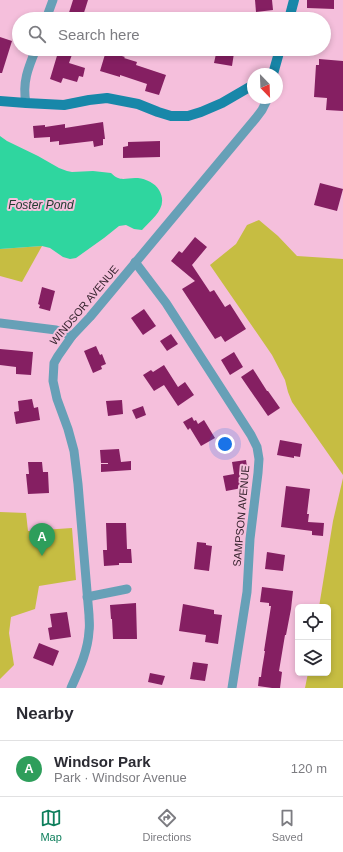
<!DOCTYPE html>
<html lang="en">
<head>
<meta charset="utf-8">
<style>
  :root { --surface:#fff; --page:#f2f2f3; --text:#2b2b33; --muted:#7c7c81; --line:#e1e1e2; --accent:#0e7f5c }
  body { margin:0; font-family:Helvetica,sans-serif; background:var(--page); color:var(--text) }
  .controls { position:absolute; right:12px; bottom:12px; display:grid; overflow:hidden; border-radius:6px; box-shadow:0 2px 6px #0003 }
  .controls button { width:36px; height:36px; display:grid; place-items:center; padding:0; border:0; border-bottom:1px solid var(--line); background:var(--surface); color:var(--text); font:20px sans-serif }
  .compass { position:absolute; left:247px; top:68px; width:36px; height:36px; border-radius:50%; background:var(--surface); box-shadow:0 2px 6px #0003; rotate:157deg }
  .you { position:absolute; left:225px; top:444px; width:14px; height:14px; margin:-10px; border:3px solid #fff; border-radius:50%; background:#1a73e8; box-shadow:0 0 0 6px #1a73e833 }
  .badge { display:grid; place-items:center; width:26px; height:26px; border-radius:50%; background:var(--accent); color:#fff; font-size:13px; font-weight:700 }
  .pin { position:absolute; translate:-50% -33px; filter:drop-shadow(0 1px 2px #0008) }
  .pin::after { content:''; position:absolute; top:21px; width:14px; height:12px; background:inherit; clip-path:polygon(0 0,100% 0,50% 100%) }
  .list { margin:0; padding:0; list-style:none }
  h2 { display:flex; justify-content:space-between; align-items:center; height:52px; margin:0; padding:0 16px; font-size:17px }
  h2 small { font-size:13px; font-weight:400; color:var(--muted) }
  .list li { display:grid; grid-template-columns:26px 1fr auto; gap:12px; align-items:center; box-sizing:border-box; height:56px; padding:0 16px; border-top:1px solid var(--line) }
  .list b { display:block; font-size:15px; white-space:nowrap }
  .list p { margin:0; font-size:13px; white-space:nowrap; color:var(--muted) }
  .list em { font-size:13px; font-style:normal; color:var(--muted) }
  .icon { flex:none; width:22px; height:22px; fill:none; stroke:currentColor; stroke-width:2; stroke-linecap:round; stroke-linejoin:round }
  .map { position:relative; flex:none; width:343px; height:688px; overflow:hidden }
  .search { position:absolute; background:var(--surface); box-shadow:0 2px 6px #0003; left:12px; right:12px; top:12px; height:44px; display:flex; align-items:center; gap:10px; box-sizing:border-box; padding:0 14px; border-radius:22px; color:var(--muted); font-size:15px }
  .sheet { height:108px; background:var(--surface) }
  nav { display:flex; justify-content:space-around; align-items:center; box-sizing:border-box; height:56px; border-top:1px solid var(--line); background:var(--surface); font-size:11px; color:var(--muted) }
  nav a { display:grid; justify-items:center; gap:2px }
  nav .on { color:var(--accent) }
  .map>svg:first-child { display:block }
  .green { fill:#c6bd42 }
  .water { fill:#2fd69f }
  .building { fill:#851f62 }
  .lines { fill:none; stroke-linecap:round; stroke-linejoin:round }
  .street { stroke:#67a0b7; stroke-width:9 }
  .secondary { stroke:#1887a9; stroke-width:10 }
  .labels { text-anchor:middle; stroke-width:4; stroke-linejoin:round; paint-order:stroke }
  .street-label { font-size:11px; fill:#3a2631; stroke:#f5bfdc }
  .water-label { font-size:12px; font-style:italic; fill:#233c31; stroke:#f5bfdc }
</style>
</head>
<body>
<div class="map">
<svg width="343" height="688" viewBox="0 0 343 688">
  <rect width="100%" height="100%" fill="#f5bfdc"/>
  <g class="green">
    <path d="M259,220L278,236L297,256L343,259V475L292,402L288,392L285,380L272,355L210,265L236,244L247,225Z"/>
    <path d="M42,246L22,282L0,276V249Z"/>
    <path d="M343,478V688H305L308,673H328V607H319L333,521Z"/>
    <path d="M0,512L26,513L28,531L72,528L76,580L39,586L35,609L11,617L9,633L14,665L0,679Z"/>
  </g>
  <path class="water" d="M0,136L7,141L38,156L59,168L67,171L72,172L93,171L111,173C121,183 126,177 138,178C146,179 155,183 159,190C169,207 153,218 142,230L134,229L126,225L119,226L104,238L76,258L70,259L63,257L50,248L42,246L0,249Z"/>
  <g class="building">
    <path d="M73,0H88L82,19H67Z"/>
    <path d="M255,0H272L273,10L256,12Z"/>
    <path d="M307,0H334V9L307,8Z"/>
    <path d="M0,37L12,41L2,73H0Z"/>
    <path d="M59,49H74L69,63L85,68L83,77L79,76L77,82L63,78L61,83L50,79Z"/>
    <path d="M217,49L234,53L232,66L214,63Z"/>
    <path d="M106,51L125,57L124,58L137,62L136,65L166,75L159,95L145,91L147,84L120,75V77L100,71Z"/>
    <path d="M319,59L343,61V111L326,110L327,98L314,97L316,65H319Z"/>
    <path d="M103,122L105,139H103V145L94,147L93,141L59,145V141L50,142V137L34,138L33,126L45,125V127L65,124V128Z"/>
    <path d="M160,141V157L123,158V147L128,146V142Z"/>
    <path d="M320,183L343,189L337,211L314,205Z"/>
    <path d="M195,237L207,247L192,265L210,292L214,290L225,307L230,304L246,329L225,342L221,336L215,339L182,289L195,281L171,261L179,251L182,253Z"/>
    <path d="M42,287L55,291L50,311L39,308L40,305L38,304Z"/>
    <path d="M144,309L156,326L143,335L131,318Z"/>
    <path d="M171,334L178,344L167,351L160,341Z"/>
    <path d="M96,346L100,355L102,354L106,364L101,366L102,369L93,373L84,351Z"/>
    <path d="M0,349L33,352L31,375L16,374V367L0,365Z"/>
    <path d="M234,352L243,367L230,375L221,360Z"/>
    <path d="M164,365L178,387L185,382L194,395L178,406L164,385L154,391L143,375L151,370L153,372Z"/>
    <path d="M253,369L267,391H268L280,408L268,416L241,377Z"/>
    <path d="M32,399L34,408L38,407L40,420L16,424L14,412L19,411L18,401Z"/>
    <path d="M122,400L123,414L108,416L106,401Z"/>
    <path d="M143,406L146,415L136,419L132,410Z"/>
    <path d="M192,417L194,421L196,420L198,424L204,420L215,438L201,446L190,428L188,430L183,422Z"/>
    <path d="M280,440L302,444L300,457L294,456V458L277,455Z"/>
    <path d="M119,449L121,462L131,461V470L101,472V464H108V463H101L100,450Z"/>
    <path d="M246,460L248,474L240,476L242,488L226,491L223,476L234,474L232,462Z"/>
    <path d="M28,462H42L43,472H48L49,493L28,494L26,474H29Z"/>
    <path d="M286,486L310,489L307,514H309L308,522L324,523L323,536L312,535V531L281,527Z"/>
    <path d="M106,523H126L127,549H131L132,563H119V565L104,566L103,550H107Z"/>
    <path d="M197,542L206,543V545L212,546L209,571L194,569Z"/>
    <path d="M267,552L285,555L283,571L265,569Z"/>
    <path d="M262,587L293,591L291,609L286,635H285L279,671L282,672L280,688H272L258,686L259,677H261L262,669L265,651H264L271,606H269V603L260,602Z"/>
    <path d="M136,603L137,639H113L112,619H111L110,605Z"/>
    <path d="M183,604L214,610V614L222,615L218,644L205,642L206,635L179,631Z"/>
    <path d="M67,612L71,637L50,640L48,628L52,627L50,614Z"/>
    <path d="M39,643L59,651L53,666L33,658Z"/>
    <path d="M193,662L208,664L205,681L190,679Z"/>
    <path d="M150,673L165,676L162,685L148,682Z"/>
  </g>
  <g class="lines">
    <g class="street">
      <path d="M46,19L53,0"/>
      <path d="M26,103C22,83 28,68 36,49"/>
      <path d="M135,262L166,303L251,435L257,447L259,459L258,473L250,539L247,592L232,688"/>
      <path d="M0,323L56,330L72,336"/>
      <path d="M87,597L127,589"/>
      <path d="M71,688C79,670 88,651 89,631C90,626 89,620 89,615L78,484L74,451L68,429L57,399L53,381L54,363L58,356L72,336L90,317L256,118L262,110L268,98"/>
    </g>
    <g class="secondary">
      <path d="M289,19L294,0"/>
      <path d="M273,74L280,49"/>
      <path d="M0,101L26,103L64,105L89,100L107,98L138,104L158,112L171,116H188L201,112L222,103L253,85"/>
    </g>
  </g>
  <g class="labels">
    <g class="street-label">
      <text transform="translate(84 305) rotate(-50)" y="4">WINDSOR AVENUE</text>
      <text transform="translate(241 516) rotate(-85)" y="4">SAMPSON AVENUE</text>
    </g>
    <g class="water-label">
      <text x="41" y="209">Foster Pond</text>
    </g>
  </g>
</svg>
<div class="controls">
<button><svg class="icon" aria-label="locate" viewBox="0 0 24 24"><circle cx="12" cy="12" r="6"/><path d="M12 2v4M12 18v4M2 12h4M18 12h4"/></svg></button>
<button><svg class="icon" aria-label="layers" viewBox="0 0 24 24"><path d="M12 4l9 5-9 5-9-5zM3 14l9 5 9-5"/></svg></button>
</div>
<svg class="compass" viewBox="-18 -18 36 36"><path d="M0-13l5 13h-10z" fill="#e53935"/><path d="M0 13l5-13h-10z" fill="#7c7c81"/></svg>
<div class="you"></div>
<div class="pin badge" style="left:42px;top:556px;background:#2e9e5b">A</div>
<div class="search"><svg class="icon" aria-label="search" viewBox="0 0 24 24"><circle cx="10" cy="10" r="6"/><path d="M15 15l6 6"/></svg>Search here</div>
</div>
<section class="sheet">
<h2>Nearby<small></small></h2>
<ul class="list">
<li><span class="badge" style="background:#2e9e5b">A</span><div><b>Windsor Park</b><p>Park · Windsor Avenue</p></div><em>120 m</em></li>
</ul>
</section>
<nav>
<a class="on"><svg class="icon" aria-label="map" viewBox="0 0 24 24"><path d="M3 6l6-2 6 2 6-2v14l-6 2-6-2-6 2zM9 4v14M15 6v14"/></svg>Map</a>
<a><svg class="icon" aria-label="directions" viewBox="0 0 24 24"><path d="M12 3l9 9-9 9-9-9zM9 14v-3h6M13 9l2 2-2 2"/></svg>Directions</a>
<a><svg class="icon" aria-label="saved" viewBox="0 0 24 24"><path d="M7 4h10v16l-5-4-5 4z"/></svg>Saved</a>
</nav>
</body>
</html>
